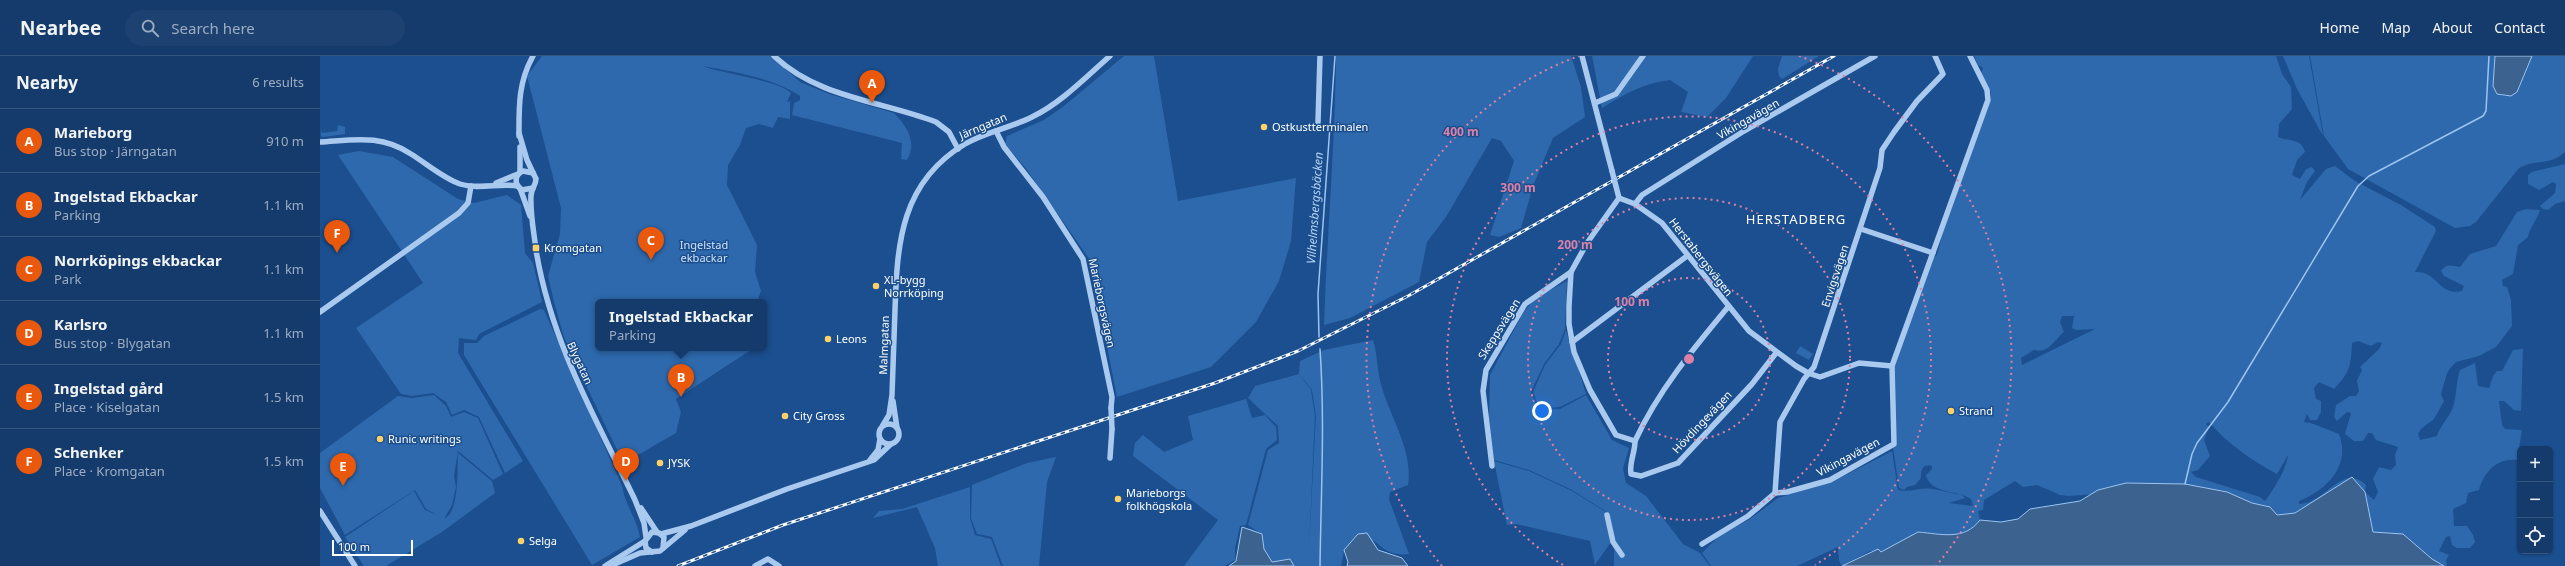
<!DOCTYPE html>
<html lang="en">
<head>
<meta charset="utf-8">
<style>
  :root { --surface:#143b6b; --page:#1d4271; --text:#f1f3f6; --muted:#9dadc1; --line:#33557e; --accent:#ea580c }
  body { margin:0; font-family:"Noto Sans",sans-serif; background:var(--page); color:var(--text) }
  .controls { position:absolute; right:12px; bottom:12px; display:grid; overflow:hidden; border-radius:6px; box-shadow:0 1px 3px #0004 }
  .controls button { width:36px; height:36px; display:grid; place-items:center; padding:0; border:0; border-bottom:1px solid var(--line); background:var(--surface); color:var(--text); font:20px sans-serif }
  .scale { position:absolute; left:12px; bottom:10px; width:81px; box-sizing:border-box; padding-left:4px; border:2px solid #fff; border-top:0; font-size:11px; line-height:14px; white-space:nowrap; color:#fff; -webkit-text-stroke:3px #1b4f8f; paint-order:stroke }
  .you { position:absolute; left:1222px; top:355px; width:14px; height:14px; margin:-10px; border:3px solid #fff; border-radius:50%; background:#1a73e8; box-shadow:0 0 0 6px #1a73e833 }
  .badge { display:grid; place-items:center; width:26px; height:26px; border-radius:50%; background:var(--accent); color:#fff; font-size:13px; font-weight:700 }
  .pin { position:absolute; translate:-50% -33px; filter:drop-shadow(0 1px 2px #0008) }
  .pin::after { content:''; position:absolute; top:21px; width:14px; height:12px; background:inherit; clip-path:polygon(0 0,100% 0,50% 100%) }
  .popup { position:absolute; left:275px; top:243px; width:172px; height:52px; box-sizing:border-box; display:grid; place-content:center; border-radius:6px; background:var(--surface); filter:drop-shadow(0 1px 3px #0005); font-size:13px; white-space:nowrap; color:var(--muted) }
  .popup b { font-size:15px; color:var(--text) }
  .popup::after { content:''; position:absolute; left:50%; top:100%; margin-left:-8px; border:8px solid transparent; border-top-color:var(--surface) }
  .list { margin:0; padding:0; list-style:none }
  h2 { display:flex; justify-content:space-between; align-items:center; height:52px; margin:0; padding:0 16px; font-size:17px }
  h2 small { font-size:13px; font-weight:400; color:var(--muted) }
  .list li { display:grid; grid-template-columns:26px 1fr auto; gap:12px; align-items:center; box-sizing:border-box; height:64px; padding:0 16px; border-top:1px solid var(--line) }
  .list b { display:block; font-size:15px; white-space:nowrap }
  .list p { margin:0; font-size:13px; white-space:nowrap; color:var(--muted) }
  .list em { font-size:13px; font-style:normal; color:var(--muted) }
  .icon { flex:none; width:22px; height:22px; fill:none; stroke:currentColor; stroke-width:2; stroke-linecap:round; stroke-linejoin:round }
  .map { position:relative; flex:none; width:2245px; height:510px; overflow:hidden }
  header { display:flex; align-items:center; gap:24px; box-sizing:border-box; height:56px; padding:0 20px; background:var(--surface); border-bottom:1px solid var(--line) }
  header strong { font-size:19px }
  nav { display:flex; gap:22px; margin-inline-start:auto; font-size:14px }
  .search { width:280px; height:36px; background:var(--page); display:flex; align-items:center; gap:10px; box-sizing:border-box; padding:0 14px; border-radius:22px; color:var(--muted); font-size:15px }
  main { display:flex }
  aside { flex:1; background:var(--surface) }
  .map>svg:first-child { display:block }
  .green { fill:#2e69ad; fill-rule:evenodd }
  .water { fill:#3c6290; stroke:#9cc4f0 }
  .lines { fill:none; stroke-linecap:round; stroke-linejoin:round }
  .stream { stroke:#9cc4f0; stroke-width:1.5 }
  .minor { stroke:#a9c9ee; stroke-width:5.5 }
  .rail-casing { stroke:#fff; stroke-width:3 }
  .rail { stroke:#1b4f8f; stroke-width:1.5; stroke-dasharray:4.5; stroke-linecap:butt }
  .minor-bridge { stroke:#a9c9ee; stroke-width:5.5 }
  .ring { fill:none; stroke:#dd80a5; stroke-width:2; stroke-dasharray:2 4 }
  .poi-dot { fill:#ffd166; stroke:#1b4f8f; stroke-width:1.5 }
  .labels { text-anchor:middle; stroke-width:3; stroke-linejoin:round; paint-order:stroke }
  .street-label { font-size:11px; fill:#fff; stroke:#1b4f8f }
  .poi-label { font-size:11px; fill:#fff; stroke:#1b4f8f; text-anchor:start }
  .park-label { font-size:11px; fill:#cfe3fa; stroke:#1b4f8f }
  .water-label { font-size:12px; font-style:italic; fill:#b5d3f5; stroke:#1b4f8f }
  .quarter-label { font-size:13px; letter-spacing:1px; fill:#fff; stroke:#1b4f8f }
  .centre { fill:#dd80a5; stroke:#1b4f8f; stroke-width:2 }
  .ring-label { font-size:12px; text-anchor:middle; font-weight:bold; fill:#dd80a5; stroke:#1b4f8f; stroke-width:3; stroke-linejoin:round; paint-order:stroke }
</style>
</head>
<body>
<header>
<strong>Nearbee</strong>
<div class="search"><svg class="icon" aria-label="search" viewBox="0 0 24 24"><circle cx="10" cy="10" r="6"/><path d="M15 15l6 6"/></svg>Search here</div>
<nav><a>Home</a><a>Map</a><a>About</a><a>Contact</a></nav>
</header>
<main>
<aside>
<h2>Nearby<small>6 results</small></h2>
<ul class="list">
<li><span class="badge">A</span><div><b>Marieborg</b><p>Bus stop · Järngatan</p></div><em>910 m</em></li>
<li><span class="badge">B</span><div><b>Ingelstad Ekbackar</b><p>Parking</p></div><em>1.1 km</em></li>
<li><span class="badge">C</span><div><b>Norrköpings ekbackar</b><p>Park</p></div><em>1.1 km</em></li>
<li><span class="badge">D</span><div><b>Karlsro</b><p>Bus stop · Blygatan</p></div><em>1.1 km</em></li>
<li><span class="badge">E</span><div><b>Ingelstad gård</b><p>Place · Kiselgatan</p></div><em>1.5 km</em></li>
<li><span class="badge">F</span><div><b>Schenker</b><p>Place · Kromgatan</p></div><em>1.5 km</em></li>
</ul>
</aside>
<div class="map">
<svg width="2245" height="510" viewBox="0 0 2245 510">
  <rect width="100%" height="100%" fill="#1b4f8f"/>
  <g class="green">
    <path d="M222,0H452L480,26L509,38L574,57C588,71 597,87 587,104L581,103L582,87L472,59L474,47L480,44V40C456,23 412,15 382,10C400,17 461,25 471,37L467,46L470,45V63L458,61L453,72L439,68L426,72L420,89L408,109L407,129L437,189L435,216L441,235L437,246H278V292H434L356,343L361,356L356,377L311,403L309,400L302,404L257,311L244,281L234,246L228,220L240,178L241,152L207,20Z"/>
    <path d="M804,0H834L858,145L976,122L971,185L959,225L936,266L891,311L797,341L770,204L707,114L685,88L687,80L724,64L744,50Z"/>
    <path d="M1016,0H1251L1261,31L1265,61L1233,82L1213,130L1201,172L1179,181L1170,179L1194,105L1181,85L1172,82L1126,161L1107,186L1099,226L1030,262L1004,269C1007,179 1015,90 1016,0Z"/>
    <path d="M1272,0H1433L1406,42L1387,61L1361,56L1368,36L1350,24C1324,27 1304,38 1282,52Z"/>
    <path d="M1462,0H1499L1462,23L1459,20L1458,13Z"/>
    <path d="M1654,0H1956L1962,18L1971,31L1972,53L1959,68L1958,81C1970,86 1981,82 1985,96L1977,104L1972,119L1980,123L1986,113L1992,111L1995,115L1987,126L1980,144L2006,113L2015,110L2035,125L2081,149L2115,171L2116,175L2095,216C2119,215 2117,240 2142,235L2144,230L2124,220L2121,215C2127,207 2132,210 2140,211L2150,198L2176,190L2197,156L2206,153L2220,154C2217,165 2210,170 2208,181L2198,189L2193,218L2182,224L2183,230L2187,231L2191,244L2192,270L2176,291L2159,300L2136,306L2131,311L2127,317L2121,338L2124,345L2114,363L2101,373L2098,378L2100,384L2117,380C2120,369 2129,362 2133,351C2137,339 2136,325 2140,314L2155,307L2158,330L2169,332L2173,320L2177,315H2182L2193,294L2203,293L2201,355L2194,354L2184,345H2179L2182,369L2185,373L2202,374L2197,404C2177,402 2164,416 2159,434L2148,437L2146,447L2133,453L2134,470H2147L2153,479L2155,486L2150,492H2137L2132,489L2130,480L2126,481L2119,495L2129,499L2126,504L2127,510H2053L1777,438L1748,440L1740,439L1717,429L1703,431L1695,425L1664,444L1663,454L1658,455L1660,464C1644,485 1622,478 1598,476L1576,490L1561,496L1550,495L1522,510L1519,505L1518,491L1477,510H1391L1382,497L1399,480L1430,463L1458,442L1516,424L1572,395L1578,434C1589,437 1600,431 1612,433C1622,434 1632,438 1642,439L1645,442L1629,447L1653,450L1651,443C1638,434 1610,438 1606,419L1612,413V410C1604,407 1600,414 1601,422L1595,429L1587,431L1584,434L1579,432L1573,391L1572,309L1614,201L1617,199L1622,179L1671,43V37L1661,18L1663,12L1658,9ZM1742,260H1754L1752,272L1756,274L1775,273L1702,309L1701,302L1714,294C1729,298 1734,284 1744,276L1740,266ZM2038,285L2051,290L2058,286L2062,287L2059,293L2040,311L2042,314L2037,325L2039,335L2036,340H2030L2016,349L2014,361L2017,365L2027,356L2031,357L2025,378L2034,385H2043L2048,377H2052L2056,384L2078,391L2075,399L2076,409L2071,414L2059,411L2053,423L2058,436L2054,444L2045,436L2046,429C2021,406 2006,448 1979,448V445C2007,434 2031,410 2019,378L1991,367L1984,366L1987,358L1990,364H1997L2001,356V345L1996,343L1994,332L1999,326L2014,333C2030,316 2031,310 2032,287ZM1889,366C1908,388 1931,404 1957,418L1968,399C1967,412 1953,435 1945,445L1940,441L1876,421L1871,416L1878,414L1890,400L1884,384L1889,372L1886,368Z"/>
    <path d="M1963,0H1989L2003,80L1977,33Z"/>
    <path d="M1990,0H2245V96C2228,111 2217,102 2199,112L2156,166L2150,170L2135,172L2028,113L2004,80Z"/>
    <path d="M18,69L25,71V78L3,81L1,80V74L2,77L17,75Z"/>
    <path d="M39,95L73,101L138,143L154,147L187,139L201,149L205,197L213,207L222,246L159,278L156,284L139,282L138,297L203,405L185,417L159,361L144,354L132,359L126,346L113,337L92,340L81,338L36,272L103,227L18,99Z"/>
    <path d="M2245,108V145L2235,148L2228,154L2223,153L2220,150L2235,137L2236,128L2233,126L2219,134L2208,128V119L2212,116Z"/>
    <path d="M1247,225L1245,273L1239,288L1224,308L1211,336L1218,354L1240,353L1266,339L1292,384L1309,392L1303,412L1306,427L1326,440L1363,488L1380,497L1390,510H1294V484L1291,465L1287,456L1252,434L1209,414L1174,404L1169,363L1170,319L1203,257L1215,242Z"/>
    <path d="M220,253L224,254L302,430C305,449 317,463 320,481L272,509L144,299V287H157L164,280Z"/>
    <path d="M1246,274L1266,338L1240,351L1219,352L1213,336L1225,309L1241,288Z"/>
    <path d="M1053,284C1057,297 1057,308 1059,320C1066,356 1094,392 1088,429L1070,436L1069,443L1089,498C1071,500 1065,494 1053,484L1058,494L1082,502L1088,510H1027L1028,506L1024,495L1021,510H909L916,505L922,471L934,474L943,479L928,469L948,394L959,387L958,370L928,342L935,330L979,318L991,334L995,360L989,491L996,360L992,334L979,318L980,305L1004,294Z"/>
    <path d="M1480,290L1493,298L1489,304L1476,297Z"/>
    <path d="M114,339L126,350L131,361L144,356L158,362L183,418L173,424L138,395L134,420L136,431L132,449L124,463C140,456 137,412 138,397L172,425L175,437L122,476L66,510H44L25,481L94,435L105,454L117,459L106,453L95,434L25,479L0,432V397L78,340L92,342Z"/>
    <path d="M926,343L932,362L945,359L956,371L957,384L946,393L926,469L920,470L915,492V504L905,510H864L898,464L813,400L815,387L823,379L844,396L873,384L868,360Z"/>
    <path d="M736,401L727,426L719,510H683L672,481L657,478L651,462L652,429L707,407Z"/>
    <path d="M1174,405L1209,415L1252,435L1286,456L1291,486L1275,509L1270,485L1196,468L1187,469Z"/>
    <path d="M650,431V462L655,479L671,483L681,510H618L615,492L597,451L553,462L559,455L582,453Z"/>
  </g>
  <g class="water">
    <path d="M2175,0H2212L2197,36L2191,40L2177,38L2173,30Z"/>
    <path d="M2032,421L2045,436L2053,476L2083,478L2112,503L2124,510H1522L1558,493L1561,496L1598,476C1622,478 1644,485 1660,464L1681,466L1698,463L1710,453L1760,445L1778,434L1806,427L1865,428L1907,436L1932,447L1950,451L1957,459L1975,457Z"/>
    <path d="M922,471L942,478L944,493L952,506L970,503L974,510H909L916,505Z"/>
    <path d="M1047,477L1058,494L1082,502L1088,510H1027L1028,506L1024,494L1038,478Z"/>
  </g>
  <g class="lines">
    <g class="stream">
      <path d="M999,281L998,238L1015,0"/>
      <path d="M1000,293C1005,365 1001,437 1000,510"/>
      <path d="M1865,428L1872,398L1877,387L1908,346L2038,130L2049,120L2163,60L2166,55L2169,0"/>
    </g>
    <g class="minor">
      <path d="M454,0C498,42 562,45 616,66L629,76L638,93"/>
      <path d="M1262,0L1292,115"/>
      <path d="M1275,47L1296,38L1323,0"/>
      <path d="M998,66L1000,0"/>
      <path d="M676,75L684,91L723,141L763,203L792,341L791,352"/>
      <path d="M199,77L207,104L216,123C216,129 211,133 211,140C210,158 214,176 216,194C231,286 275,361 315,444L324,467L326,481"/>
      <path d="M199,80C199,51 198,27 213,0"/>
      <path d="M0,86C34,84 61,78 91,98C107,108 123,122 140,128C159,134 179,127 198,130"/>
      <path d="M200,91V116"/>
      <path d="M213,117L203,115C194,119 194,129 202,134L213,132"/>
      <path d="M176,127L198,118"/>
      <path d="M200,132L210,160"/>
      <path d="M1315,148L1322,139L1424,75L1555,0"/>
      <path d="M1541,173L1613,197"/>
      <path d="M0,256L139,157L148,147L151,130"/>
      <path d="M1252,286L1367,200"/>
      <path d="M1456,297L1432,328L1358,407L1321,420L1311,418C1309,407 1315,397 1315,385L1296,379L1270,334L1254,296L1249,268V250L1251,216L1267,187L1299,142L1315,148L1342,167L1429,275L1476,310L1488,317L1500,321L1539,307L1572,310"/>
      <path d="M573,345L577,372"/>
      <circle cx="569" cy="378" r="10"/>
      <path d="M563,369L569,359L572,339C573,311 574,283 575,254C577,187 581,126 645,88C665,76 690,72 712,61C741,47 766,21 790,0"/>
      <path d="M1315,385C1338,335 1373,293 1408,251"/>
      <path d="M790,402L792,373"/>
      <path d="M550,404L558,394L560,383"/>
      <path d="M1172,410L1163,335L1166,314L1205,248L1251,216"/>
      <path d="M1455,437L1460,366L1484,323L1494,311L1560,112L1562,94L1574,76L1597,45L1623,18L1615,0"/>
      <path d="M321,452L337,476"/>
      <path d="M0,455L35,510"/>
      <path d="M1287,459L1293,486L1302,499"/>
      <path d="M341,478L371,470L467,433L554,404L571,388"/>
      <path d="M1382,488L1428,460L1455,437L1467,436L1510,424L1574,388L1572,310L1668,44L1667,34L1650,0"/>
      <path d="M332,496L326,492L325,485L332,476L339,477L344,481L343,492"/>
      <path d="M285,510L325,485"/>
      <path d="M290,510L320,497L340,495L365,474"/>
      <path d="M435,510L448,503L459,510"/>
    </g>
    <defs>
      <path id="rail" d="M358,510L463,469L895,327L978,295L1088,240L1514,0"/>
    </defs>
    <use href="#rail" class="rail-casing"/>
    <use href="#rail" class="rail"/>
    <g class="minor-bridge">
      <path d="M1292,115L1299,142"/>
      <path d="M791,352L792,373"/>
    </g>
  </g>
  <g class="ring">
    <circle cx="1369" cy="303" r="81"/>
    <circle cx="1369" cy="303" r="161"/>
    <path d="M1243 509A242 242 0 1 1 1495 509"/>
    <path d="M1122 510A322 322 0 0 1 1259 0M1479 0A322 322 0 0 1 1616 510"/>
  </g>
  <g class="poi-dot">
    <circle cx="944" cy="71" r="4"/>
    <rect x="212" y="188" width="8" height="8" rx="2"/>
    <circle cx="556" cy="230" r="4"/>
    <circle cx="508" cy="283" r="4"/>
    <circle cx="1631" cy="355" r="4"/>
    <circle cx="465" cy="360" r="4"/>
    <circle cx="60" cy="383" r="4"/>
    <circle cx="340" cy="407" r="4"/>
    <circle cx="798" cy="443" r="4"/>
    <circle cx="201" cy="485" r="4"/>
  </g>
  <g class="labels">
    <g class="street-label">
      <text transform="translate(1428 63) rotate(-30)" y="4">Vikingavägen</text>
      <text transform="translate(663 70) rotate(-23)" y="4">Järngatan</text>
      <text transform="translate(1381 201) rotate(52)" y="4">Herstabergsvägen</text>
      <text transform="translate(1515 220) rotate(-72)" y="4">Envigsvägen</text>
      <text transform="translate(782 247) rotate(78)" y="4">Marieborgsvägen</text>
      <text transform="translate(1179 273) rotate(-58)" y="4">Skeppsvägen</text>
      <text transform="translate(564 289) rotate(-88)" y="4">Malmgatan</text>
      <text transform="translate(260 307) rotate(65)" y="4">Blygatan</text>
      <text transform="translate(1382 366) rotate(-47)" y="4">Hövdingevägen</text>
      <text transform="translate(1528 401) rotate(-28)" y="4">Vikingavägen</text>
    </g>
    <g class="poi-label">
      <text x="952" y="75">Ostkustterminalen</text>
      <text x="224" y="196">Kromgatan</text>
      <text x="564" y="228">XL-bygg<tspan x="564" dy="13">Norrköping</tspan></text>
      <text x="516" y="287">Leons</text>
      <text x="1639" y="359">Strand</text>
      <text x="473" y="364">City Gross</text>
      <text x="68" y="387">Runic writings</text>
      <text x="348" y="411">JYSK</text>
      <text x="806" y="441">Marieborgs<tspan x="806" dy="13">folkhögskola</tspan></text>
      <text x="209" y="489">Selga</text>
    </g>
    <g class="park-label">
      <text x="384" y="193">Ingelstad<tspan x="384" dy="13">ekbackar</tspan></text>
    </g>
    <g class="water-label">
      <text transform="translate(995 152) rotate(-86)" y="4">Vilhelmsbergsbäcken</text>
    </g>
    <g class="quarter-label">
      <text x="1476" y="168">HERSTADBERG</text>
    </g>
  </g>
  <circle cx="1369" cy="303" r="6" class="centre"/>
  <g class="ring-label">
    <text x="1141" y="80">400 m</text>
    <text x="1198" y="136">300 m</text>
    <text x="1255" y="193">200 m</text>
    <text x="1312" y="250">100 m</text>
  </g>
</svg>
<div class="controls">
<button>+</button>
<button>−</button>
<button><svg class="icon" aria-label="locate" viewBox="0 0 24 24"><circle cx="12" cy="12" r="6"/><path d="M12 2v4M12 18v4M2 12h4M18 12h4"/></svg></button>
</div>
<div class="scale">100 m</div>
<div class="you"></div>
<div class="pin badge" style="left:552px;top:47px">A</div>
<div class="pin badge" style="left:361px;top:341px">B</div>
<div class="popup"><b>Ingelstad Ekbackar</b>Parking</div>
<div class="pin badge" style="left:331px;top:204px">C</div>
<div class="pin badge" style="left:306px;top:425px">D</div>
<div class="pin badge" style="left:23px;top:430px">E</div>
<div class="pin badge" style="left:17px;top:197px">F</div>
</div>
</main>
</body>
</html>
